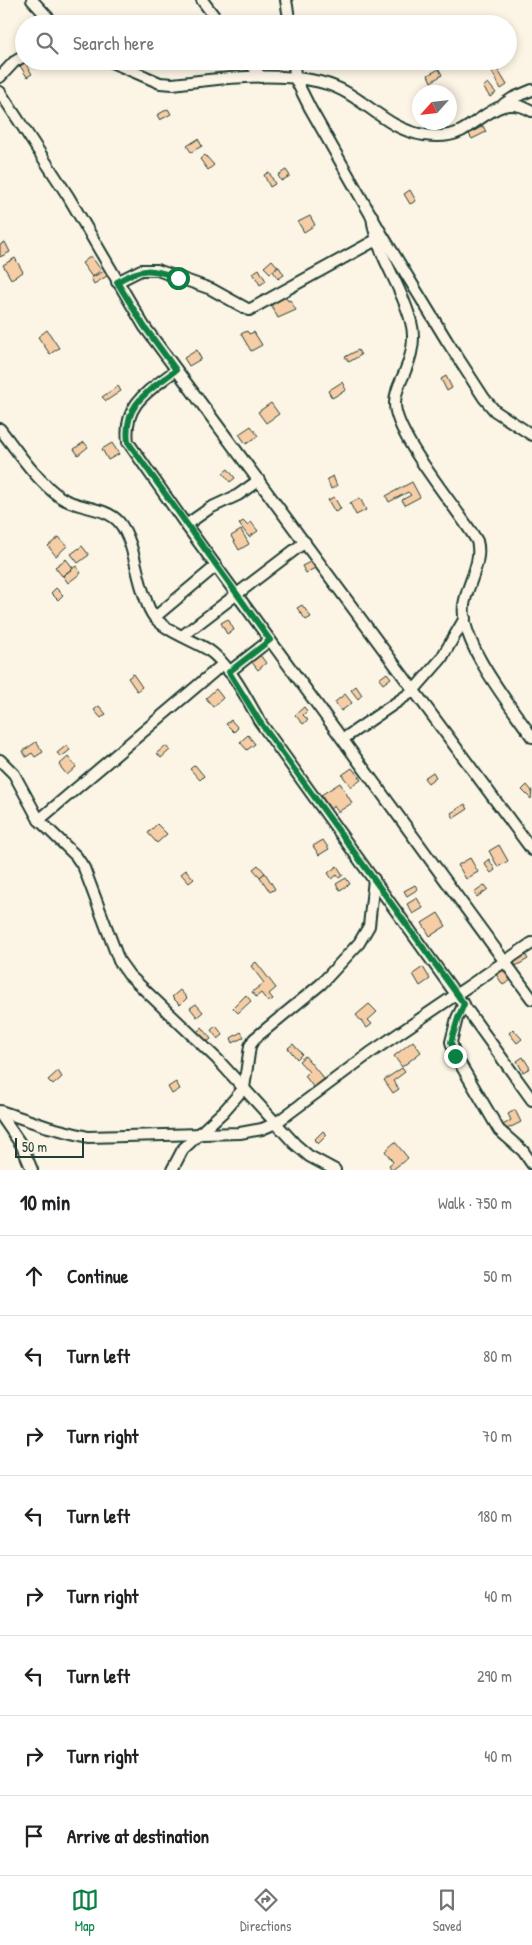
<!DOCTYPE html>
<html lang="en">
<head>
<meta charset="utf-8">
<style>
  :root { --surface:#fff; --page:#f2f2f2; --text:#202124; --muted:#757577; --line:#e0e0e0; --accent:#0b8043 }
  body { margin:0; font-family:"Patrick Hand",sans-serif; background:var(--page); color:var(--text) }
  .compass { position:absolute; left:412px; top:85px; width:45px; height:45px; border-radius:50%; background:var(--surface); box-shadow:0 2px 8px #0003; rotate:243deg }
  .scale { position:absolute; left:15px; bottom:12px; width:69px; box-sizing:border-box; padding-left:5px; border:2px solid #1f3d34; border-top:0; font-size:14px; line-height:18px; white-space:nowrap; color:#1f3d34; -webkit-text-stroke:4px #fcf5e5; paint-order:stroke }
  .stop { position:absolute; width:15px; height:15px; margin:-11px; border:4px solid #0b8043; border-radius:50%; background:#fff }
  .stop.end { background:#0b8043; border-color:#fff; box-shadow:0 1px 5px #0008 }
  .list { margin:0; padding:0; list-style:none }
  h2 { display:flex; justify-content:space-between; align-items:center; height:65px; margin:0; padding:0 20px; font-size:21px }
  h2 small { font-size:16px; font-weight:400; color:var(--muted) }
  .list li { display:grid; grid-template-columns:32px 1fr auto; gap:15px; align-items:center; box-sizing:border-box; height:80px; padding:0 20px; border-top:1px solid var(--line) }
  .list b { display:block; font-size:19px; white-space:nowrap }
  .list em { font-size:16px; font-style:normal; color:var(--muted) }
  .icon { flex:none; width:28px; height:28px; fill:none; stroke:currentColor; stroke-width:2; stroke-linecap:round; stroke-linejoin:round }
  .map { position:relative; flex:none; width:532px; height:1170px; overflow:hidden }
  .search { position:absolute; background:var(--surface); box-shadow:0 2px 8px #0003; left:15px; right:15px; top:15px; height:55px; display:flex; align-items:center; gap:12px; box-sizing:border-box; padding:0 18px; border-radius:28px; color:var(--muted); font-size:19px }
  .sheet { height:705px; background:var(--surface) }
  nav { display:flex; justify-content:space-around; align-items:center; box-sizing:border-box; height:70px; border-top:1px solid var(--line); background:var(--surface); font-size:14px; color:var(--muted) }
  nav a { display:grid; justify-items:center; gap:2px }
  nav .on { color:var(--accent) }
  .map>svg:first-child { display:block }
  .building { fill:#f7cda6; stroke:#1f3d34 }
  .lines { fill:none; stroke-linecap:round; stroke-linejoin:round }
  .minor-casing { stroke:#1f3d34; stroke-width:14 }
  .minor { stroke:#fcf5e5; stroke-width:10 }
  .route { stroke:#0b8043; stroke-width:6 }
</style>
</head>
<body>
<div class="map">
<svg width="532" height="1170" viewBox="0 0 532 1170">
  <rect width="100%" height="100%" fill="#fcf5e5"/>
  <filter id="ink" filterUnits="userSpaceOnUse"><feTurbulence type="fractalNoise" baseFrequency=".02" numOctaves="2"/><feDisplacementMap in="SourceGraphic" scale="10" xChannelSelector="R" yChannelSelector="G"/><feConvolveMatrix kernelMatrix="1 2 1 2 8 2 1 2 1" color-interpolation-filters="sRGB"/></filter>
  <g filter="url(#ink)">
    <g class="building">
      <path d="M18,51L32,74L27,77L13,54Z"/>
      <path d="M496,67L507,85L501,89L491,70Z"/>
      <path d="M439,69L442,75L431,82L428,75Z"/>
      <path d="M488,83L496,93L490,97L483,87Z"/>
      <path d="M168,109L171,114L160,120L157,115Z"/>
      <path d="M483,126L486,132L472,139L469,134Z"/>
      <path d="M198,139L202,146L191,152L187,146Z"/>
      <path d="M205,155L214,165L208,170L200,159Z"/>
      <path d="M286,170L290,176L281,181L278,175Z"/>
      <path d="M269,172L275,184L270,187L264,175Z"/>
      <path d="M410,190L416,201L410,204L404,194Z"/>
      <path d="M310,216L315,225L304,232L298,222Z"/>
      <path d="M5,242L10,252L0,257V245Z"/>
      <path d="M91,256L101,270L92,277L82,263Z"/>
      <path d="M15,258L23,272L11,279L3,265Z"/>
      <path d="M272,260L278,267L270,273L264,267Z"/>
      <path d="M279,267L284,275L278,279L273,271Z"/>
      <path d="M259,269L266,281L260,285L253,273Z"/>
      <path d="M104,271L107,276L94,284L91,278Z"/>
      <path d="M284,294L288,301L290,300L296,310L278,318L270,303Z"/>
      <path d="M47,330L59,348L50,354L38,337Z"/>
      <path d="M247,331L249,334L254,332L262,345L251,351L241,334Z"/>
      <path d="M197,350L201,359L189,366L184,358Z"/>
      <path d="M358,350L361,355L349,362L345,357Z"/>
      <path d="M446,376L452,388L447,391L441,379Z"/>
      <path d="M342,382L346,390L332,398L328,391Z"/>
      <path d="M118,386L121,391L106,401L102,397Z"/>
      <path d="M271,403L279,414L266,423L258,412Z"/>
      <path d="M251,426L258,436L246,444L239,434Z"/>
      <path d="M84,442L88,447L78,455L74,449Z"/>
      <path d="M112,443L119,454L108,460L102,449Z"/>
      <path d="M228,469L235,478L230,482L223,473Z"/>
      <path d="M333,476L337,486L331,489L327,479Z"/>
      <path d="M412,482L420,497L405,505L402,500L411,495L408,492L389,502L386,496Z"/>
      <path d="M334,497L341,509L335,512L328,500Z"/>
      <path d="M360,498L366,510L356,515L350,503Z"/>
      <path d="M243,521L247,525L251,522L258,531L249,537L239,524Z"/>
      <path d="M241,530L249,544L239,550L231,536Z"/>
      <path d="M59,537L67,546L56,556L48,546Z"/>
      <path d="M82,546L89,555L78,563L71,554Z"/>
      <path d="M66,559L73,568L62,576L55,567Z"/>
      <path d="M312,561L315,568L306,573L302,566Z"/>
      <path d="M76,566L81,573L68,583L63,576Z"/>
      <path d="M56,588L63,595L58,600L51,593Z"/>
      <path d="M302,605L311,617L306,620L297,608Z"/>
      <path d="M228,619L234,630L227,634L221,623Z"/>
      <path d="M260,655L266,663L258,670L251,661Z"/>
      <path d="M387,673L391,678L383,684L379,679Z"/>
      <path d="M133,674L142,687L137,691L128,678Z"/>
      <path d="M356,686L362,695L358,699L351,690Z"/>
      <path d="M216,689L223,698L213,707L206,698Z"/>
      <path d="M345,694L352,703L341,711L335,702Z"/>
      <path d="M99,706L106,714L101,718L94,710Z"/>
      <path d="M304,707L307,711L303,715L308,720L303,724L295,715Z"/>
      <path d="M231,720L238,728L234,732L226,724Z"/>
      <path d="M248,735L255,744L247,750L240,742Z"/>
      <path d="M36,742L43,752L35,757L32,753L26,757L23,751Z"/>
      <path d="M67,745L70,750L61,757L57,753Z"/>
      <path d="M165,746L170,750L161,758L157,753Z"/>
      <path d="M68,757L76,767L67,775L59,765Z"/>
      <path d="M195,765L204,776L200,780L190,769Z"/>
      <path d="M352,768L361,780L351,787L342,775Z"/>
      <path d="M433,772L436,777L428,783L424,778Z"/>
      <path d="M340,783L352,803L338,812L334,806L330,809L321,795Z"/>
      <path d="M527,785L532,791L531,799L522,790Z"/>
      <path d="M465,804L468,809L454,818L451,813Z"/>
      <path d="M157,824L167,834L157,843L148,833Z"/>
      <path d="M323,840L329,849L319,855L313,846Z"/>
      <path d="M499,845L508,861L498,867L489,851Z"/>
      <path d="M470,858L478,872L466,879L458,865Z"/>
      <path d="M489,859L495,870L491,873L484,863Z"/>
      <path d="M258,865L265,873L260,877L253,869Z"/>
      <path d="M337,866L343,875L339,878L337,875L332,879L328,873Z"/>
      <path d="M186,870L194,879L189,883L181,874Z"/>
      <path d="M265,873L275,889L270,892L260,877Z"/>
      <path d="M346,878L350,884L340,890L336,884Z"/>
      <path d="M415,885L418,889L407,896L404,891Z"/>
      <path d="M485,885L488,889L477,897L474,893Z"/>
      <path d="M417,898L423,908L413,914L407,904Z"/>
      <path d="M438,913L446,926L430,936L422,923Z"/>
      <path d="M525,954L528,959L516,966L513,960Z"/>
      <path d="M256,962L276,988L269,994L273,999L268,1002L261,993L256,997L252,992L264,983L251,966Z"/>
      <path d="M502,966L511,980L503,985L494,971Z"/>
      <path d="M423,967L430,979L420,986L413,974Z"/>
      <path d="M180,990L187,998L180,1005L172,997Z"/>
      <path d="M246,995L251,1001L238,1013L233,1008Z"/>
      <path d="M196,1004L203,1012L197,1017L190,1008Z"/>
      <path d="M369,1004L377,1012L368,1020L372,1024L367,1028L356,1015Z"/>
      <path d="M216,1026L223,1035L218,1039L211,1030Z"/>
      <path d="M202,1027L211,1039L207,1042L202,1036L199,1039L195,1034Z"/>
      <path d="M513,1029L522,1039L517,1043L509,1033Z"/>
      <path d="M241,1032L244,1037L233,1043L231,1038Z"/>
      <path d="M413,1041L421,1052L402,1067L394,1056Z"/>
      <path d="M293,1044L302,1054L297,1059L288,1048Z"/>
      <path d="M305,1056L324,1079L314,1088L305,1076L309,1072L299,1061Z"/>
      <path d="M523,1057L530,1068L523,1072L517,1061Z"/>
      <path d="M402,1068L405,1072L393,1081L399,1089L393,1093L384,1080Z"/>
      <path d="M58,1071L62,1077L53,1085L48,1080Z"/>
      <path d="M176,1082L180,1089L172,1094L168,1087Z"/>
      <path d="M515,1110L521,1122L505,1130L503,1125L511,1120L508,1114Z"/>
      <path d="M323,1131L327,1135L318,1144L314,1140Z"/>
      <path d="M395,1142L408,1158L392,1170L389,1165L393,1162L385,1151Z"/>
    </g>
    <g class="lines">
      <defs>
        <g id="minor">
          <path d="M32,0L54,24"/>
          <path d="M202,0L220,24"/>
          <path d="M286,0L290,24"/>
          <path d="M109,61L160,83L173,84C220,78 300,68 342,90C371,105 390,130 424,135C437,137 449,137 461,131C487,117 501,94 532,111"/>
          <path d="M249,61L261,77"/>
          <path d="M294,61L295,78L310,108L381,233L447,341L484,398L495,411L532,435"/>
          <path d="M0,77L14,62L24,56"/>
          <path d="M0,92L68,196L144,326L532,850"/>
          <path d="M504,104L513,98L532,90"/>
          <path d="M372,216C376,255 402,285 411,322C416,339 411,358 404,374C400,383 395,392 395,403C394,435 459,510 477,541C483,562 467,584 464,605C459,643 511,706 532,737"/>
          <path d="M117,282L141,270H157L211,289L249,310L376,240"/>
          <path d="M176,370C149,391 123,403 128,442L186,525L532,999"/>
          <path d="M0,429C18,452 36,480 60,497C77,509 105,506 119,522C134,540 136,575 145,597C147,604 150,612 155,618C168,632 190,639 207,649C229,663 247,699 260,722L532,1100"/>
          <path d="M186,525L210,508L238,495L259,480"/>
          <path d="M155,617L216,566"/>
          <path d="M182,636L305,542"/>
          <path d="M229,672L270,640"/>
          <path d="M343,739L413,691L441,659L465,618"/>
          <path d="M0,760L14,774L39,820L76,856L84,868L119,961L129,975L217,1059L295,1144L309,1156L335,1170"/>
          <path d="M39,820L223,664"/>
          <path d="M464,1004L457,1018L451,1042L455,1055L499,1130L523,1151L532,1164"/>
          <path d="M0,1111L48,1127L88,1137L240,1133L262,1129L276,1123L370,1053L532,943"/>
          <path d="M0,1114L22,1146L32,1170"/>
          <path d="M172,1170L183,1149L224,1111L244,1088L250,1046L254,1039L321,984L359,943L369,926L374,879"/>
        </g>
      </defs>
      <use href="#minor" class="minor-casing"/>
      <use href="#minor" class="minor"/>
    </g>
  </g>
  <g class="lines" filter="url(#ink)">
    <path class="route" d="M178,278C151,268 142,267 117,282L144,326L176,370C149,391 123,403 128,442L270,640L229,672L260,722L464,1004L458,1018L451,1042L455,1056"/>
  </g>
</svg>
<svg class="compass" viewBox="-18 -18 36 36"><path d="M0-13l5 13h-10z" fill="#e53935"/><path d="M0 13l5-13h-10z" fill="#757577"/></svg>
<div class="scale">50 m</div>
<div class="stop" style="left:178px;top:278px"></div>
<div class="stop end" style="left:455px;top:1056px"></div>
<div class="search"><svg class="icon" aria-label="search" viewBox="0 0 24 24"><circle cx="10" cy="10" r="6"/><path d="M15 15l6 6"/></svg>Search here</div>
</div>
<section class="sheet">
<h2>10 min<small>Walk · 750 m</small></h2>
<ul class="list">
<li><svg class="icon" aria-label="ahead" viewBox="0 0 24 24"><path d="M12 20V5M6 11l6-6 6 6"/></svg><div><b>Continue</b></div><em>50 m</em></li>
<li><svg class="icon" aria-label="left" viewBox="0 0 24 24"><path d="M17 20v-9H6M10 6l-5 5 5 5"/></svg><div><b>Turn left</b></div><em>80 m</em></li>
<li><svg class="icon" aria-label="right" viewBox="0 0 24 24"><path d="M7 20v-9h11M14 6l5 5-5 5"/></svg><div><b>Turn right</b></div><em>70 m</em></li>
<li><svg class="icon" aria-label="left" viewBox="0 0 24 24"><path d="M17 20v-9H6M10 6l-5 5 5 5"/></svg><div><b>Turn left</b></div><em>180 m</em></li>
<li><svg class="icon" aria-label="right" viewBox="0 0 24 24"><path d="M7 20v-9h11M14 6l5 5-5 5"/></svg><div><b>Turn right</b></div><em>40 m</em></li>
<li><svg class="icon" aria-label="left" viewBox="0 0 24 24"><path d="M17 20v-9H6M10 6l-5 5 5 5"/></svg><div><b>Turn left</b></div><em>290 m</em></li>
<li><svg class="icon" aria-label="right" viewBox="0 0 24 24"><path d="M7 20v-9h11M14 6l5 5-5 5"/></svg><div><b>Turn right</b></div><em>40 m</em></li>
<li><svg class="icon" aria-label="arrive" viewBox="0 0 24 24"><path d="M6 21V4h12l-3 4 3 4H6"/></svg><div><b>Arrive at destination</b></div></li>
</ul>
</section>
<nav>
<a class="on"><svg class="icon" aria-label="map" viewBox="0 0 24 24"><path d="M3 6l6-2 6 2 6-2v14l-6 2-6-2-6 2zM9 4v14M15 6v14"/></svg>Map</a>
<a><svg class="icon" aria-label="directions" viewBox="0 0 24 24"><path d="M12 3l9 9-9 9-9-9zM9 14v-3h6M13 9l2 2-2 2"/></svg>Directions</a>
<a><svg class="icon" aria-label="saved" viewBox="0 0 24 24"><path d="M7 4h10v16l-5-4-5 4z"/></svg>Saved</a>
</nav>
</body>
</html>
